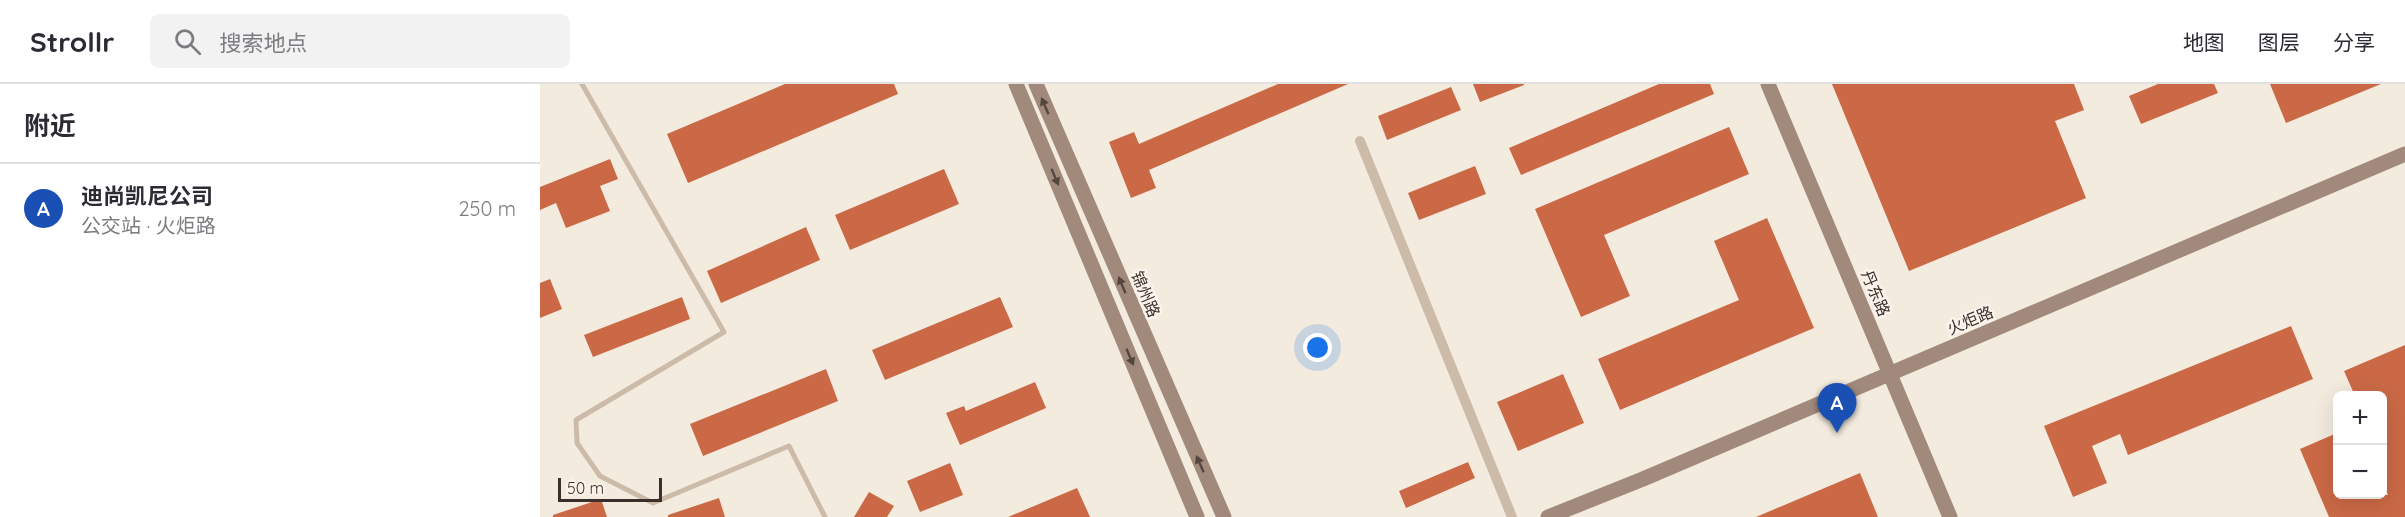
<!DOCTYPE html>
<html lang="zh">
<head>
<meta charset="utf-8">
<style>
  :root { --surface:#fff; --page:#f2f2f3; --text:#2b2b33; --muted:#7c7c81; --line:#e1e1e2; --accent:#7c3aed }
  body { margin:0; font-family:Quicksand,"Noto Sans SC",sans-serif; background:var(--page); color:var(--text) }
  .controls { position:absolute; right:18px; bottom:18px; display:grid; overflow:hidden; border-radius:9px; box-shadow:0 6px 24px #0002 }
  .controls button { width:54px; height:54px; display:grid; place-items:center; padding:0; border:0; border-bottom:2px solid var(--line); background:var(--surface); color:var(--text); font:30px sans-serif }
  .scale { position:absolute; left:18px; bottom:15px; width:104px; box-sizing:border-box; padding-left:6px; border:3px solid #3a2f2a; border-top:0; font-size:16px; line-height:21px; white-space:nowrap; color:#3a2f2a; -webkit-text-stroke:4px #fbf4ec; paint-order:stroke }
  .you { position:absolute; left:778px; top:264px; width:21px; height:21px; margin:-15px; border:4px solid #fff; border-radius:50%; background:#1a73e8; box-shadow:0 0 0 9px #1a73e833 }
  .badge { display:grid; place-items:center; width:39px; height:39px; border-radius:50%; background:var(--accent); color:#fff; font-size:20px; font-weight:700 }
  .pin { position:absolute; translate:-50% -50px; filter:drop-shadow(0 2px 3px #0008) }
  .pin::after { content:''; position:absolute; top:32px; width:21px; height:18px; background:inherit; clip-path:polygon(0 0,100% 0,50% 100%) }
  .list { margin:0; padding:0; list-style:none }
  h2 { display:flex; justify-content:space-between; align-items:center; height:78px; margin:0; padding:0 24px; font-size:26px }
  h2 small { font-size:20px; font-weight:400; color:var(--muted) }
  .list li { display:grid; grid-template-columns:39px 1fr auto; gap:18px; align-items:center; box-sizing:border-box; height:90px; padding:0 24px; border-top:2px solid var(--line) }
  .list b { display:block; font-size:22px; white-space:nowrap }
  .list p { margin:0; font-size:20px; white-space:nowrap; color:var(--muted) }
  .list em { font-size:20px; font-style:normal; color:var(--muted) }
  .icon { flex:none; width:33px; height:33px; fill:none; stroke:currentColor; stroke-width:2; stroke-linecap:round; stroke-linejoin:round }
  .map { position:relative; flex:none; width:1865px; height:433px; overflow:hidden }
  header { display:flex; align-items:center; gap:36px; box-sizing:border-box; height:84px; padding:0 30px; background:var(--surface); border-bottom:2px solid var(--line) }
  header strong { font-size:28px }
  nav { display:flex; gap:33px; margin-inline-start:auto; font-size:21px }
  .search { width:420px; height:54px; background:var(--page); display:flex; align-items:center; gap:15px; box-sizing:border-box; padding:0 21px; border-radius:9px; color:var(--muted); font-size:22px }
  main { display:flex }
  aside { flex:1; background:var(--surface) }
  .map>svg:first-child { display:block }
  .building { fill:#cb6946 }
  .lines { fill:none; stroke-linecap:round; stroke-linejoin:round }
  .service { stroke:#cdbbaa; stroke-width:5 }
  .minor { stroke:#cdbbaa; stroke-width:10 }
  .secondary { stroke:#a18a7b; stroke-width:15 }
  .oneway { fill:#54463e }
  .labels { text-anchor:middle; stroke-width:5; stroke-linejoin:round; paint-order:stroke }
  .street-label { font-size:16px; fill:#3a2f2a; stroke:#fbf4ec }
</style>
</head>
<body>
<header>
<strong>Strollr</strong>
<div class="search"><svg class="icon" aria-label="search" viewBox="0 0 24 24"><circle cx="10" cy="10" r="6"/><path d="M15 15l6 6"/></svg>搜索地点</div>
<nav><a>地图</a><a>图层</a><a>分享</a></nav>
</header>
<main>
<aside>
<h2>附近<small></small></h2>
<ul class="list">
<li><span class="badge" style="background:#1a4fb4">A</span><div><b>迪尚凯尼公司</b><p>公交站 · 火炬路</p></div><em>250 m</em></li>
</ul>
</aside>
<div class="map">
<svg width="1865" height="433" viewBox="0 0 1865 433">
  <rect width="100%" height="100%" fill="#f4ebdf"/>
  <g class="building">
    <path d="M245,0H354L358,10L148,99L127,50Z"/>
    <path d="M738,0H808L609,86L616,104L591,114L569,58L594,48L599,60Z"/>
    <path d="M933,0H984V1L940,18Z"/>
    <path d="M1119,0H1170L1174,10L981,91L969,64Z"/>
    <path d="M1292,0H1534L1544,26L1515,37L1546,114L1369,187Z"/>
    <path d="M1618,0H1674L1678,9L1601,40L1589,12Z"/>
    <path d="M1730,0H1841L1746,39Z"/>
    <path d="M911,3L921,26L847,56L838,32Z"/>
    <path d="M1189,43L1209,90L1064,151L1090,212L1041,233L995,125Z"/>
    <path d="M70,75L78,95L60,102L70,127L26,144L16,119L0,126V103Z"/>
    <path d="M935,82L946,110L879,136L868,109Z"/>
    <path d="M404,85L419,120L310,166L295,131Z"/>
    <path d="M1227,134L1274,244L1080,326L1058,275L1199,216L1174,157Z"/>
    <path d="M266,143L280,176L181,219L167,187Z"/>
    <path d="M10,195L22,225L0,234V199Z"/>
    <path d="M142,213L150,235L53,273L44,251Z"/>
    <path d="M460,213L473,243L345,296L332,266Z"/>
    <path d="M1751,242L1773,295L1588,371L1580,350L1552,362L1567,399L1533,413L1504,342Z"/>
    <path d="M1865,261V433H1789L1760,365L1797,349V411H1848L1842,397V312H1815L1804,287Z"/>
    <path d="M286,285L298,317L163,372L150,340Z"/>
    <path d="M1023,290L1044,339L978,367L957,318Z"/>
    <path d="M495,298L506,324L420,361L406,329L424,322L426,327Z"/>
    <path d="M928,378L935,394L866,424L859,407Z"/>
    <path d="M410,379L423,411L380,428L367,397Z"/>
    <path d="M1320,389L1338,433H1216Z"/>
    <path d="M537,404L550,433H468Z"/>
    <path d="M329,408L354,422L347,433H314Z"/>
    <path d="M179,414L185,433H128V431Z"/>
    <path d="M61,415L67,433H13V431Z"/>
  </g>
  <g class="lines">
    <path class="service" d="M42,0L184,248L36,336L37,359L60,392L113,419L249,362L285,433"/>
    <path class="minor" d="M820,57L972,433"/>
    <g class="secondary">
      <path d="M476,0L657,433"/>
      <path d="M496,0L684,433"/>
      <path d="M1228,0L1410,433"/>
      <path d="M1008,433L1103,395L1865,70"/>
    </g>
  </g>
  <defs><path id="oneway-solid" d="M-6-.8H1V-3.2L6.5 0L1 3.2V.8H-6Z" transform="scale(1.5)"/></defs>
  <g class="oneway">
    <use href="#oneway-solid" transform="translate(505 22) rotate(-113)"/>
    <use href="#oneway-solid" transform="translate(515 93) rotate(67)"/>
    <use href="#oneway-solid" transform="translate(582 201) rotate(-113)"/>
    <use href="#oneway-solid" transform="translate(590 273) rotate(67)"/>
    <use href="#oneway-solid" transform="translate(660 380) rotate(-114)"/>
  </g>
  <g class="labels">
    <g class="street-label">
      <text transform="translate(1336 209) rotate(67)" y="6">丹东路</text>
      <text transform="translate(606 210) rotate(67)" y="6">锦州路</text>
      <text transform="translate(1430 236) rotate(-23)" y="6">火炬路</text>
    </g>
  </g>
</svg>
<div class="controls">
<button>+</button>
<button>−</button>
</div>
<div class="scale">50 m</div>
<div class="you"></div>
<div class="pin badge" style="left:1297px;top:349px;background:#1a4fb4">A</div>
</div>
</main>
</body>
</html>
